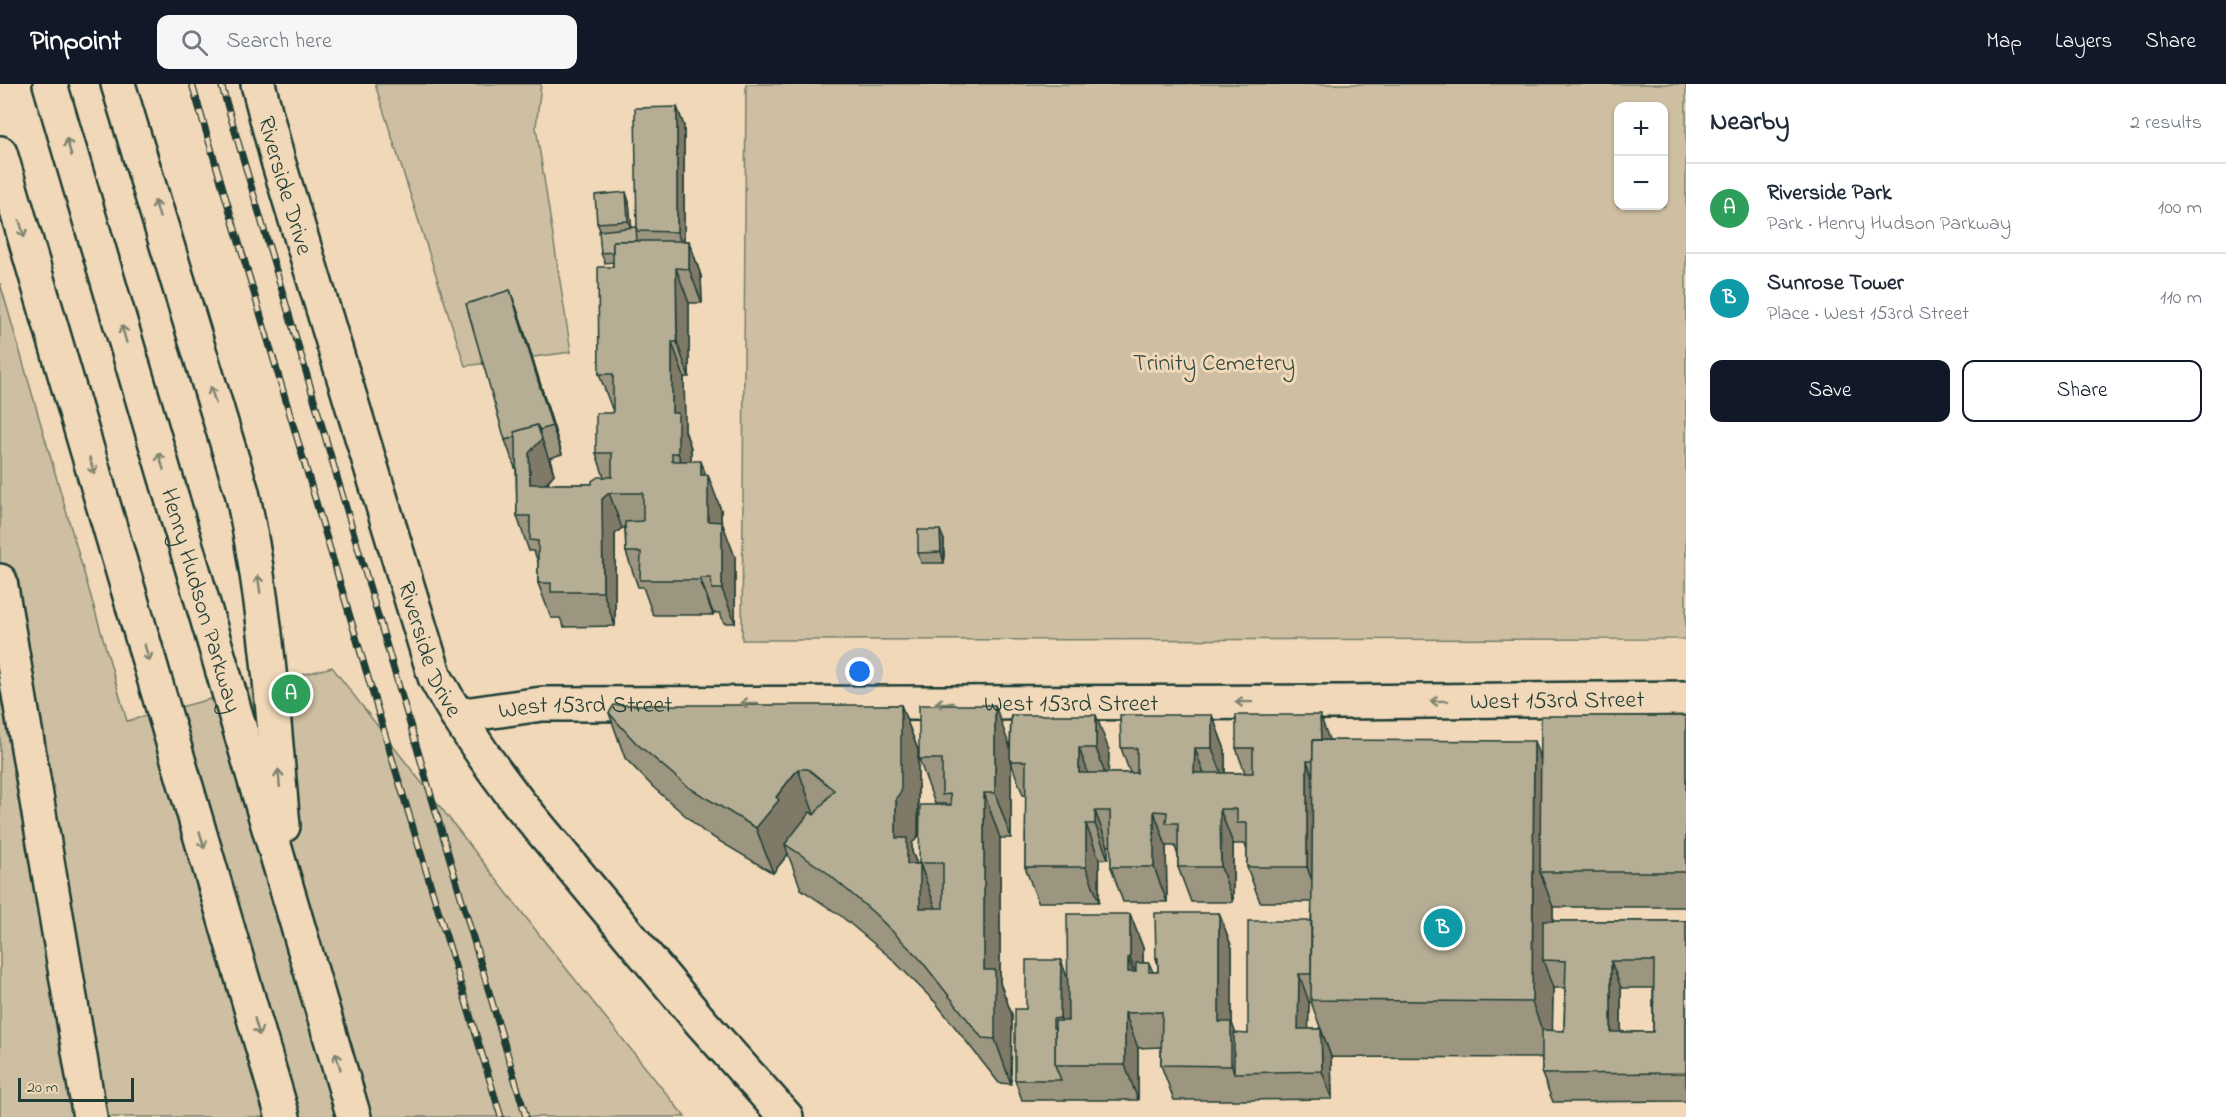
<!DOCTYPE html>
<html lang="en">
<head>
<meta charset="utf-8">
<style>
  :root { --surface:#fff; --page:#f6f6f7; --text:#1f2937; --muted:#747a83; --line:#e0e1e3; --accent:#111827 }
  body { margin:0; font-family:"Indie Flower",sans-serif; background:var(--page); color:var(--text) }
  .controls { position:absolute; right:18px; top:18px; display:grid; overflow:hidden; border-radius:12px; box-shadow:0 2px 4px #0004 }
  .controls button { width:54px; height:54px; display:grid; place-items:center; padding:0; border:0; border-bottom:2px solid var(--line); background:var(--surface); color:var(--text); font:30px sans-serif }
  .scale { position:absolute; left:18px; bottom:15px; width:116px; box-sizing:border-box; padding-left:6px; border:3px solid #1f3d34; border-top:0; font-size:16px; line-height:21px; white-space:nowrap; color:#1f3d34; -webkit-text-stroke:4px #f0d8b8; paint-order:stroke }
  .you { position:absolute; left:860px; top:588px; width:21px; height:21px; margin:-15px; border:4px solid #fff; border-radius:50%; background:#1a73e8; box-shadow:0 0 0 9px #1a73e833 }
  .badge { display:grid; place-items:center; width:39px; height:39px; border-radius:50%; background:var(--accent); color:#fff; font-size:20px; font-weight:700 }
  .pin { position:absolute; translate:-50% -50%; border:3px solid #fff; box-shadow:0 2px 6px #0006 }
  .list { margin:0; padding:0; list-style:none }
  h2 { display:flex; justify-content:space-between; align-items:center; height:78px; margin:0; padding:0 24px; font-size:26px }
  h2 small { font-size:20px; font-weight:400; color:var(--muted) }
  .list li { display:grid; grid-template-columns:39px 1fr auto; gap:18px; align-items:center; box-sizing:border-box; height:90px; padding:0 24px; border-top:2px solid var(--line) }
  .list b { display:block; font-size:22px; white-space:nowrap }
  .list p { margin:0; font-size:20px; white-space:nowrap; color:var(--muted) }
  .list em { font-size:20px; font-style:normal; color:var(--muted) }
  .actions { display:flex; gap:12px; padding:18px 24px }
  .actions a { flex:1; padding:14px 0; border:2px solid var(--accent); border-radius:12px; text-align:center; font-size:21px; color:var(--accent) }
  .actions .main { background:var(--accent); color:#fff }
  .icon { flex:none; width:33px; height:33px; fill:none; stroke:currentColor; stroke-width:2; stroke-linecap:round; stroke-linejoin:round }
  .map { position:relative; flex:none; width:1686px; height:1033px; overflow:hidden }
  header { display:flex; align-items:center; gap:36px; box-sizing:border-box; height:84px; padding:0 30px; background:var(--accent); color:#fff }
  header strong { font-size:28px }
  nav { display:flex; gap:33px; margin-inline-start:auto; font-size:21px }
  .search { width:420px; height:54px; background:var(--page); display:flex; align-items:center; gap:15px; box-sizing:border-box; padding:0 21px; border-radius:12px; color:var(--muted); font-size:22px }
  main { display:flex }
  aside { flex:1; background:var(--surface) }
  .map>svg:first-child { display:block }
  .green { fill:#cebfa2; stroke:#767e6b; stroke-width:1.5; fill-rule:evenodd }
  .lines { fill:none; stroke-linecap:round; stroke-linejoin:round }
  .minor-casing { stroke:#1f3d34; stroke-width:38 }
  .secondary-casing { stroke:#1f3d34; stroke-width:38 }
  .motorway-casing { stroke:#1f3d34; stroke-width:38 }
  .minor { stroke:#f0d8b8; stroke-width:33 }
  .secondary { stroke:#f0d8b8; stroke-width:33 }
  .motorway { stroke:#f0d8b8; stroke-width:33 }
  .rail-casing { stroke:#1f3d34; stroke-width:7 }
  .rail { stroke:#f0d8b8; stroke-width:4.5; stroke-dasharray:14; stroke-linecap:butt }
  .wall { fill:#9c957f; stroke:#1f3d34; stroke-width:1.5; fill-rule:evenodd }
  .shaded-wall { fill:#7f7968; stroke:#1f3d34; stroke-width:1.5 }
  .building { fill:#b5ad94; stroke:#1f3d34; stroke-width:1.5; fill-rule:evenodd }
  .oneway { stroke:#7d836f }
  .labels { text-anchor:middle; stroke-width:6; stroke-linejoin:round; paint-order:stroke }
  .street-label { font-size:24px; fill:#1f3d34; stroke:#f0d8b8 }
  .park-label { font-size:24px; fill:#304a3f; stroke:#f0d8b8 }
</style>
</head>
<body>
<header>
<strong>Pinpoint</strong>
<div class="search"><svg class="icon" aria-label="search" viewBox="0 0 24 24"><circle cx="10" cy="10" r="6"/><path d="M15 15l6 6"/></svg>Search here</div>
<nav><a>Map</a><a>Layers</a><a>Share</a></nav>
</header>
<main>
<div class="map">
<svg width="1686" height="1033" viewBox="0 0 1686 1033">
  <rect width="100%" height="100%" fill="#f0d8b8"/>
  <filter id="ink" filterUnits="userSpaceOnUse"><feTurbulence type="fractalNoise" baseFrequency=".0167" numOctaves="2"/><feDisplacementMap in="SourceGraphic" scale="12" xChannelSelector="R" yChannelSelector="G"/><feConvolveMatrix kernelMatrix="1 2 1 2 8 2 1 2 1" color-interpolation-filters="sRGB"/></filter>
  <g filter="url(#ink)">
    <g class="green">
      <path d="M375,0H541L536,43L571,268L465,282Z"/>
      <path d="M746,0H1686V555L742,556ZM1618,22H1664V122H1618Z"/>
      <path d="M0,199L127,637L332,583L541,853L685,1033H0Z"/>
    </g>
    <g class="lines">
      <defs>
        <g id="minor">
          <path id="s1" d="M457,632L542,620L1344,618L1686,614"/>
        </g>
        <g id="secondary">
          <path id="s2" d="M258,0L278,77L435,593C459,637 487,678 518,718L701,938L786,1033"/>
          <path d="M0,497L90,1033"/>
        </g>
        <g id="motorway">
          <path id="s3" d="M50,0L354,1033"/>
          <path d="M118,0L242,408C266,518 273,630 283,742"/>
          <path d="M0,69L283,1033"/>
        </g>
      </defs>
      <use href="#minor" class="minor-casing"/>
      <use href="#secondary" class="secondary-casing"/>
      <use href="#motorway" class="motorway-casing"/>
      <use href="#minor" class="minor"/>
      <use href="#secondary" class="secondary"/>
      <use href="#motorway" class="motorway"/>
      <defs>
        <g id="rail">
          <path d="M192,0L394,681L501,1033"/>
          <path d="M221,0L526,1033"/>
        </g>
      </defs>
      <use href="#rail" class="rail-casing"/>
      <use href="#rail" class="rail"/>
    </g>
    <g class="wall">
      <path d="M677,23L684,42V157H689L701,192L702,219H689V293H684L685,347L691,364V377L706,391L721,426V438L735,473V539H724L720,529H713V531H653L643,503H638L626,468L625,444H622L615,450V542L564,543L560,534H551L538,499V478L534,467H529L517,432L516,384H515L505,356L510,206L520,234L562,370L550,374L554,390L546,400H592L604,393L596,369L613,329V325H612L599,290L613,178L605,179L601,169L600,146L597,139L629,118L631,144H636Z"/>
      <path d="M944,456V479H921L918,469Z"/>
      <path d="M901,621L918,666V753L912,759V768L917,780H920L935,824L919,779L945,721V720H935L919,675L1010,664L1011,631L1109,666L1108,689H1130L1121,664L1212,631L1225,666V689H1245L1236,664L1329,656L1541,677L1686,632V823H1553V837H1686V1017L1553,1018L1542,990V974L1331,973L1332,1015L1244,1016H1174L1161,981V963L1138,964V1016H1022L1015,996L1026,925L1061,876L1067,895L1130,830L1143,864V879H1149L1153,888H1158V881L1156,874L1219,829L1232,864V939L1235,950H1248L1311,837L1312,818H1260L1247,783V767L1245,760H1233V818H1191L1178,783V772L1175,762H1166L1167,818H1123L1111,783V762H1108V775H1099V818H1038L1025,783L1026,712L1023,711L1011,679V754H1000V899L1012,931L1011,1000L999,999L936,919L891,874L841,832L801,805L788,770L773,789L704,748L653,703L625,674L609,629ZM1553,904H1565L1564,947H1552ZM1621,904H1653V948H1621ZM1309,918H1311L1331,973L1321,945H1308Z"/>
    </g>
    <g class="shaded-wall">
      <path d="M677,23L684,42V167L677,148Z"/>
      <path d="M626,108L629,118L632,147L628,137Z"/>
      <path d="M689,157L701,192L702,219L689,185Z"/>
      <path d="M676,184L689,219V293L677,258Z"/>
      <path d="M510,206L520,234L562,370L552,342Z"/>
      <path d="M672,258L684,293L685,347L691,364V404L678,369L672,329Z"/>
      <path d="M537,341L554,390L542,404L530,400L529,369Z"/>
      <path d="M701,377L708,397V391L721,426V472L708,437L701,391Z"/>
      <path d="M609,409L622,444L615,450V542L603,508L602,415Z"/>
      <path d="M722,438L735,473V539L722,505Z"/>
      <path d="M940,446L944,456V479L941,468Z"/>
      <path d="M700,494L713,529V531L700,496Z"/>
      <path d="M901,621L918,666V753L912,759V768L920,788V780L936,825L920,824L896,754V714Z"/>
      <path d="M995,621L1011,666L1010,677L1011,679V754L995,709Z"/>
      <path d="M1096,631L1109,666L1108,699L1096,664Z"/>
      <path d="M1212,631L1225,666V699L1212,664Z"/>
      <path d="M1320,631L1333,666L1321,677Z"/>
      <path d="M1534,657L1554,713L1540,788L1553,823V876H1543L1553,904L1552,974L1532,918Z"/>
      <path d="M1079,664L1092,699L1079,689Z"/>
      <path d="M1195,664L1207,699L1194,689Z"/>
      <path d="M1307,677L1320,712V818L1307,783Z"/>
      <path d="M798,685L814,730L794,756L785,760L788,770L773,789L756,744L776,713Z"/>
      <path d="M984,709L1000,754V899L1012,931L1011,1000L995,955L984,886Z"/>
      <path d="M1220,725L1233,760V818L1221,783Z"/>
      <path d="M1095,727L1108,762V775L1095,740Z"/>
      <path d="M1154,727L1166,762L1167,818L1154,783Z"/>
      <path d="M1086,740L1099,775V818L1086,783Z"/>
      <path d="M1219,829L1232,864V939L1244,973L1234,989L1219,938Z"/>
      <path d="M1130,830L1143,864V909L1130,874Z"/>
      <path d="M1128,874L1140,909L1128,888Z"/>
      <path d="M1061,876L1068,896V954L1060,934Z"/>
      <path d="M1611,877L1621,904V976L1611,948Z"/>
      <path d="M1299,890L1309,918L1308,973L1298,945Z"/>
      <path d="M1125,929L1138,964V1016L1125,981Z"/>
      <path d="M1321,945L1331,973L1332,1015L1322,987Z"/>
    </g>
    <g class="building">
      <path d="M677,23V148L637,147L635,24Z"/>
      <path d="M626,108L628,137L597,139L595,111Z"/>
      <path d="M636,143L637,157H613V168L601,169L599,147Z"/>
      <path d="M613,157H689V185L676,184L677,258H672V329H678V369H672V377H701V391H708V437L722,438V505H712L711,494H700V496H640L641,468H626L625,438L643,437V409H609L602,415L603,508H551V499H538V457L530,456V432H517L516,355L514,348L537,341L542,355L529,369L530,400H592V397L598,393H612V369H596V329H613V290H599L598,183H613Z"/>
      <path d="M510,206L552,342L540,346L537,341L514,348L516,353L505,356L466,220Z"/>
      <path d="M918,446H940L941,468L918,469Z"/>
      <path d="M614,621H901V708L896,714V754H907V780H920V824H943V779H919L920,721H951L950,710L942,711V675H919V621H995V709H984V886H995V955L982,954L920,875L874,829L825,787L785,760L810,728L814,731L834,706L808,685H798L776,713L779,716L756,744L688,703L636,659L609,629Z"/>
      <path d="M1011,631H1096V664H1079V689H1137V664H1121L1120,631H1212V664H1195L1194,689H1253V664H1236V631H1320L1321,656H1313V677H1307V783H1247V739H1237V725H1220L1221,783H1178V739H1166L1167,728L1154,727V783H1111L1110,727H1095V740H1086V783H1025L1026,677H1010Z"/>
      <path d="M1541,632H1686V788H1540Z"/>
      <path d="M1313,656L1534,657L1532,918L1311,916Z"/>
      <path d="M1155,829H1219V938H1231V982L1161,981L1162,928L1125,929V981H1055V937H1068L1067,830H1130V874H1128V888H1136V879H1149V888H1158V874H1156Z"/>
      <path d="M1248,837H1311V890H1299L1298,945H1321L1322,987L1234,989V949L1248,950Z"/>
      <path d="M1543,837H1686V989L1542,990V946L1564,947L1566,877L1543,876ZM1611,877H1654L1653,948H1611Z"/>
      <path d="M1026,876H1061L1060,934L1053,935V944H1055V981L1061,996H1015V925H1026Z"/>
    </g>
    <defs><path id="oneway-shaft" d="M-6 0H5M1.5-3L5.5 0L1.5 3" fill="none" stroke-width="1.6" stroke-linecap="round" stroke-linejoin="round" transform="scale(1.5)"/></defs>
    <g class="oneway">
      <use href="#oneway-shaft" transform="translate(69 63) rotate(-106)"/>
      <use href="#oneway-shaft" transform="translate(157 125) rotate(-107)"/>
      <use href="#oneway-shaft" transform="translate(22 145) rotate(74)"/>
      <use href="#oneway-shaft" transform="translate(124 250) rotate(-106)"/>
      <use href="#oneway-shaft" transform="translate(213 311) rotate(-107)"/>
      <use href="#oneway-shaft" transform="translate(161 377) rotate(-106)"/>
      <use href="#oneway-shaft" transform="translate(92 382) rotate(74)"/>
      <use href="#oneway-shaft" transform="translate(259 500) rotate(-98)"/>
      <use href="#oneway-shaft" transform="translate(147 569) rotate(74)"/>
      <use href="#oneway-shaft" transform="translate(1439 617) rotate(179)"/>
      <use href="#oneway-shaft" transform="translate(1244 618) rotate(180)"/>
      <use href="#oneway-shaft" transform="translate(749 619) rotate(180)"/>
      <use href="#oneway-shaft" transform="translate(944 619) rotate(180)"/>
      <use href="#oneway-shaft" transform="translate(279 694) rotate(-95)"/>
      <use href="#oneway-shaft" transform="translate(202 756) rotate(74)"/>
      <use href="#oneway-shaft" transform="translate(257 943) rotate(74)"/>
      <use href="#oneway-shaft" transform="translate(338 977) rotate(-106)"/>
    </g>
  </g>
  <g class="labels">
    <g class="street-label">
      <text dy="8" stroke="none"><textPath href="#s2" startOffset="105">Riverside Drive</textPath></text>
      <text dy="8" stroke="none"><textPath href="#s3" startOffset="538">Henry Hudson Parkway</textPath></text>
      <text dy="8" stroke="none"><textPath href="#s2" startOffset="591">Riverside Drive</textPath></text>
      <text dy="8" stroke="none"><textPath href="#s1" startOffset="1101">West 153rd Street</textPath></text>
      <text dy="8" stroke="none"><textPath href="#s1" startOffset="615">West 153rd Street</textPath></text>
      <text dy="8" stroke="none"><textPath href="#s1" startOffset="129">West 153rd Street</textPath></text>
    </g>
    <g class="park-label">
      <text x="1214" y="286">Trinity Cemetery</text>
    </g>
  </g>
</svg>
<div class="controls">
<button>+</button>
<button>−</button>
</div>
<div class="scale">20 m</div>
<div class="you"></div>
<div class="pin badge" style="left:291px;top:610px;background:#2e9e5b">A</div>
<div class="pin badge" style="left:1443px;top:844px;background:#0f9aa8">B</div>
</div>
<aside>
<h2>Nearby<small>2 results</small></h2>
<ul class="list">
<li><span class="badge" style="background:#2e9e5b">A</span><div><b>Riverside Park</b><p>Park · Henry Hudson Parkway</p></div><em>100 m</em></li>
<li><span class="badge" style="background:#0f9aa8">B</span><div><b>Sunrose Tower</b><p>Place · West 153rd Street</p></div><em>110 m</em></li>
</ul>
<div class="actions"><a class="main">Save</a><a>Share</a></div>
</aside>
</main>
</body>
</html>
